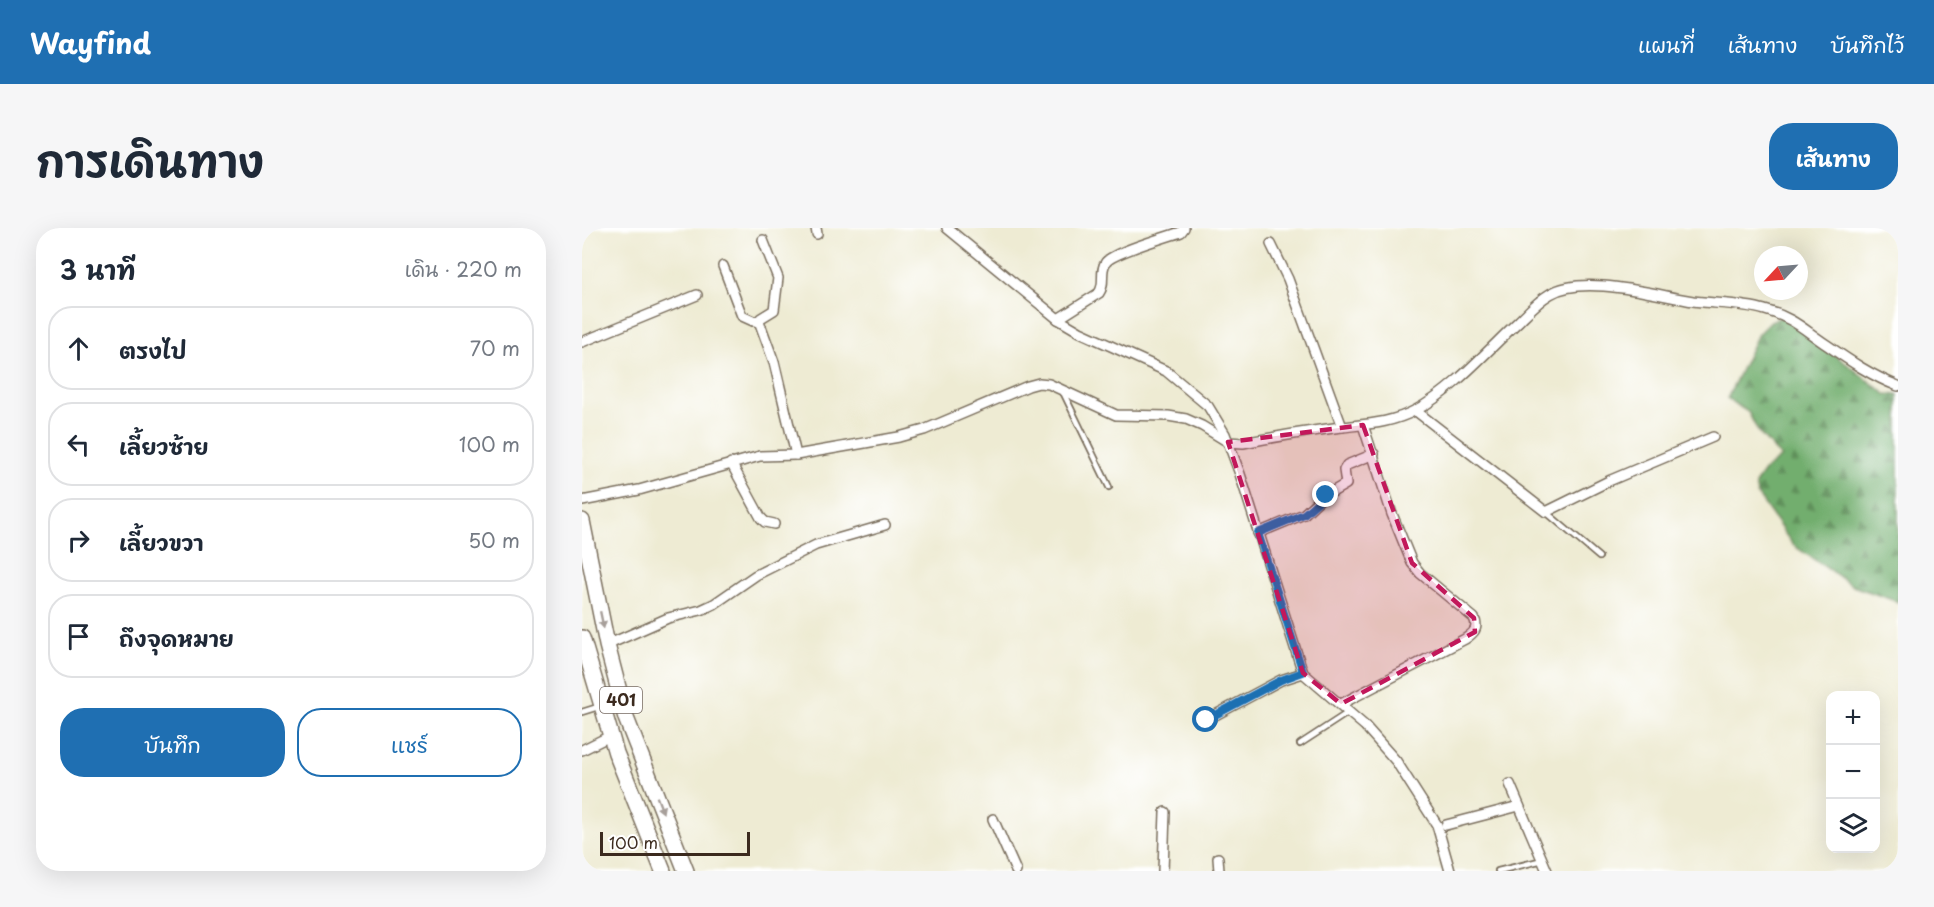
<!DOCTYPE html>
<html lang="th">
<head>
<meta charset="utf-8">
<style>
  :root { --surface:#fff; --page:#f6f6f7; --text:#1f2937; --muted:#747a83; --line:#e0e1e3; --accent:#1f6fb2 }
  body { margin:0; font-family:"Playpen Sans","Playpen Sans Thai",sans-serif; background:var(--page); color:var(--text) }
  .controls { position:absolute; right:18px; bottom:18px; display:grid; overflow:hidden; border-radius:12px; box-shadow:0 6px 24px #0002 }
  .controls button { width:54px; height:54px; display:grid; place-items:center; padding:0; border:0; border-bottom:2px solid var(--line); background:var(--surface); color:var(--text); font:30px sans-serif }
  .compass { position:absolute; left:1172px; top:18px; width:54px; height:54px; border-radius:50%; background:var(--surface); box-shadow:0 6px 24px #0002; rotate:244deg }
  .scale { position:absolute; left:18px; bottom:15px; width:150px; box-sizing:border-box; padding-left:6px; border:3px solid #3b2a1e; border-top:0; font-size:16px; line-height:21px; white-space:nowrap; color:#3b2a1e; -webkit-text-stroke:4px #fff; paint-order:stroke }
  .stop { position:absolute; width:18px; height:18px; margin:-14px; border:4px solid #1f6fb2; border-radius:50%; background:#fff }
  .stop.end { background:#1f6fb2; border-color:#fff; box-shadow:0 2px 6px #0008 }
  .list { margin:0; padding:0; list-style:none }
  h2 { display:flex; justify-content:space-between; align-items:center; height:78px; margin:0; padding:0 24px; font-size:26px }
  h2 small { font-size:20px; font-weight:400; color:var(--muted) }
  .list li { display:grid; grid-template-columns:39px 1fr auto; gap:18px; align-items:center; box-sizing:border-box; height:84px; margin:0 12px 12px; padding:0 12px; border:2px solid var(--line); border-radius:24px }
  .list b { display:block; font-size:22px; white-space:nowrap }
  .list em { font-size:20px; font-style:normal; color:var(--muted) }
  .actions { display:flex; gap:12px; padding:18px 24px }
  .actions a { flex:1; padding:14px 0; border:2px solid var(--accent); border-radius:24px; text-align:center; font-size:21px; color:var(--accent) }
  .actions .main { background:var(--accent); color:#fff }
  .icon { flex:none; width:33px; height:33px; fill:none; stroke:currentColor; stroke-width:2; stroke-linecap:round; stroke-linejoin:round }
  .map { position:relative; flex:none; width:1316px; height:643px; overflow:hidden; border-radius:24px }
  header { display:flex; align-items:center; gap:36px; box-sizing:border-box; height:84px; padding:0 30px; background:var(--accent); color:#fff }
  header strong { font-size:28px }
  nav { display:flex; gap:33px; margin-inline-start:auto; font-size:21px }
  .intro { display:flex; align-items:center; justify-content:space-between; box-sizing:border-box; height:144px; padding:0 36px }
  h1 { margin:0; font-size:42px }
  .button { padding:15px 27px; border-radius:24px; background:var(--accent); color:#fff; font-size:21px; font-weight:700 }
  main { display:flex; gap:36px; padding:0 36px }
  aside { flex:1; background:var(--surface); border-radius:24px; box-shadow:0 6px 24px #0002 }
  .map>svg:first-child { display:block }
  .forest { fill:url(#forest-firs); stroke:#566c46; stroke-width:1.5 }
  .lines { fill:none; stroke-linecap:round; stroke-linejoin:round }
  .lane-casing { stroke:#7a6e5d; stroke-width:8 }
  .street-casing { stroke:#7a6e5d; stroke-width:12 }
  .primary-casing { stroke:#7a6e5d; stroke-width:18 }
  .lane { stroke:#fff; stroke-width:4.5 }
  .street { stroke:#fff; stroke-width:9 }
  .primary { stroke:#fff; stroke-width:15 }
  .oneway { fill:#a79f9a }
  .route { stroke:#1f6fb2; stroke-width:8 }
  .marked { fill:#c2185b; fill-opacity:0.2; stroke:#c2185b; stroke-width:4.5; stroke-dasharray:12 8; stroke-linejoin:round }
  .labels { text-anchor:middle; stroke-width:6; stroke-linejoin:round; paint-order:stroke }
  .shield { fill:#fff; stroke:#766a62; stroke-width:1.5 }
  .shield-label { font-size:16px; font-weight:bold; fill:#3b2a1e }
</style>
</head>
<body>
<header>
<strong>Wayfind</strong>
<nav><a>แผนที่</a><a>เส้นทาง</a><a>บันทึกไว้</a></nav>
</header>
<div class="intro"><h1>การเดินทาง</h1><a class="button">เส้นทาง</a></div>
<main>
<aside>
<h2>3 นาที<small>เดิน · 220 m</small></h2>
<ul class="list">
<li><svg class="icon" aria-label="ahead" viewBox="0 0 24 24"><path d="M12 20V5M6 11l6-6 6 6"/></svg><div><b>ตรงไป</b></div><em>70 m</em></li>
<li><svg class="icon" aria-label="left" viewBox="0 0 24 24"><path d="M17 20v-9H6M10 6l-5 5 5 5"/></svg><div><b>เลี้ยวซ้าย</b></div><em>100 m</em></li>
<li><svg class="icon" aria-label="right" viewBox="0 0 24 24"><path d="M7 20v-9h11M14 6l5 5-5 5"/></svg><div><b>เลี้ยวขวา</b></div><em>50 m</em></li>
<li><svg class="icon" aria-label="arrive" viewBox="0 0 24 24"><path d="M6 21V4h12l-3 4 3 4H6"/></svg><div><b>ถึงจุดหมาย</b></div></li>
</ul>
<div class="actions"><a class="main">บันทึก</a><a>แชร์</a></div>
</aside>
<div class="map">
<svg width="1316" height="643" viewBox="0 0 1316 643">
  <defs>
    <pattern id="forest-firs" width="22" height="20" patternUnits="userSpaceOnUse" patternTransform="scale(1.5)"><rect width="22" height="20" fill="#72ae6e"/><path d="M5 1l3.5 6h-7zM16 11l3.5 6h-7z" fill="#5f8e5a"/></pattern>
  </defs>
  <rect width="100%" height="100%" fill="#fff"/>
  <filter id="ink" filterUnits="userSpaceOnUse"><feTurbulence type="fractalNoise" baseFrequency=".0167" numOctaves="2"/><feDisplacementMap in="SourceGraphic" scale="12" xChannelSelector="R" yChannelSelector="G"/><feConvolveMatrix kernelMatrix="1 2 1 2 8 2 1 2 1" color-interpolation-filters="sRGB"/></filter>
  <filter id="wash" filterUnits="userSpaceOnUse"><feTurbulence type="fractalNoise" baseFrequency=".008" numOctaves="4" result="noise"/><feDisplacementMap in="SourceGraphic" scale="24" xChannelSelector="R" yChannelSelector="G"/><feGaussianBlur stdDeviation="1.35" result="paint"/><feColorMatrix in="noise" values="0 0 0 0 0 0 0 0 0 0 0 0 0 0 0 0 0 1.4 0 .05"/><feComposite in="paint" operator="in"/></filter>
  <g filter="url(#wash)">
    <rect width="100%" height="100%" fill="#eeebd3"/>
    <path class="forest" d="M1202,88L1304,166L1316,167V374L1271,358L1211,317L1175,266L1173,256L1183,242L1199,229L1177,205L1166,184L1145,171L1176,106L1189,93Z"/>
  </g>
  <g filter="url(#ink)">
    <g class="lines">
      <defs>
        <g id="lane">
          <path d="M481,164L527,259"/>
          <path d="M964,284L1017,329"/>
          <path d="M0,484L16,479"/>
          <path d="M718,516L767,484"/>
          <path d="M916,643L961,632"/>
        </g>
        <g id="street">
          <path d="M234,0L235,6"/>
          <path d="M365,0L476,91L498,104L584,143L626,178L643,206L658,246L721,445L783,498L814,533L855,597L868,643"/>
          <path d="M181,12L196,50L192,82L179,90L177,93L192,134L214,227"/>
          <path d="M689,16L706,51L760,199"/>
          <path d="M141,38L160,88L171,93H177"/>
          <path d="M476,91L517,65C524,56 517,43 524,34C532,24 585,9 599,4L602,0"/>
          <path d="M0,114L115,67"/>
          <path d="M834,183L964,284L1029,252L1131,209"/>
          <path d="M149,235L179,290L183,294L192,296"/>
          <path d="M0,273L57,262L178,228L214,227L317,209L342,202L446,158L457,155L467,156L534,187L586,188L604,191L620,198L646,214L661,215C693,209 727,203 760,199C786,196 810,195 834,182C869,164 908,120 937,93C947,83 956,73 968,66C1001,46 1073,67 1111,73C1134,76 1160,75 1183,82C1212,90 1221,101 1245,117C1268,133 1290,148 1316,158"/>
          <path d="M676,305L722,286L738,271L764,256L762,242L765,237L792,226"/>
          <path d="M25,417L86,390L119,382L132,376L174,347L234,317L303,297"/>
          <path d="M759,476L883,411C892,405 897,400 892,390L838,345L830,335L810,286L781,197"/>
          <path d="M624,492L699,452L721,445"/>
          <path d="M0,522L28,508"/>
          <path d="M928,556L965,643"/>
          <path d="M411,591L434,643"/>
          <path d="M864,597L937,578"/>
          <path d="M636,630L637,643"/>
          <path d="M581,643L583,584"/>
        </g>
        <g id="primary">
          <path d="M0,293L25,417L44,490L104,643"/>
          <path d="M0,410L34,525L81,643"/>
        </g>
      </defs>
      <use href="#lane" class="lane-casing"/>
      <use href="#street" class="street-casing"/>
      <use href="#primary" class="primary-casing"/>
      <use href="#lane" class="lane"/>
      <use href="#street" class="street"/>
      <use href="#primary" class="primary"/>
    </g>
    <defs><path id="oneway-solid" d="M-6-.8H1V-3.2L6.5 0L1 3.2V.8H-6Z" transform="scale(1.5)"/></defs>
    <g class="oneway">
      <use href="#oneway-solid" transform="translate(20 392) rotate(78)"/>
      <use href="#oneway-solid" transform="translate(78 577) rotate(69)"/>
    </g>
  </g>
  <g class="lines" filter="url(#ink)">
    <path class="route" d="M624,492L699,452L721,444L676,305L722,286L744,267"/>
  </g>
  <path class="marked" d="M781,197L830,335L892,390L893,404L759,476L721,445L646,214Z"/>
  <g class="labels">
    <rect class="shield" x="18" y="459" width="42" height="26" rx="4.5"/>
    <g class="shield-label">
      <text x="39" y="478">401</text>
    </g>
  </g>
</svg>
<div class="controls">
<button>+</button>
<button>−</button>
<button><svg class="icon" aria-label="layers" viewBox="0 0 24 24"><path d="M12 4l9 5-9 5-9-5zM3 14l9 5 9-5"/></svg></button>
</div>
<svg class="compass" viewBox="-18 -18 36 36"><path d="M0-13l5 13h-10z" fill="#e53935"/><path d="M0 13l5-13h-10z" fill="#747a83"/></svg>
<div class="scale">100 m</div>
<div class="stop" style="left:624px;top:492px"></div>
<div class="stop end" style="left:744px;top:267px"></div>
</div>
</main>
</body>
</html>
